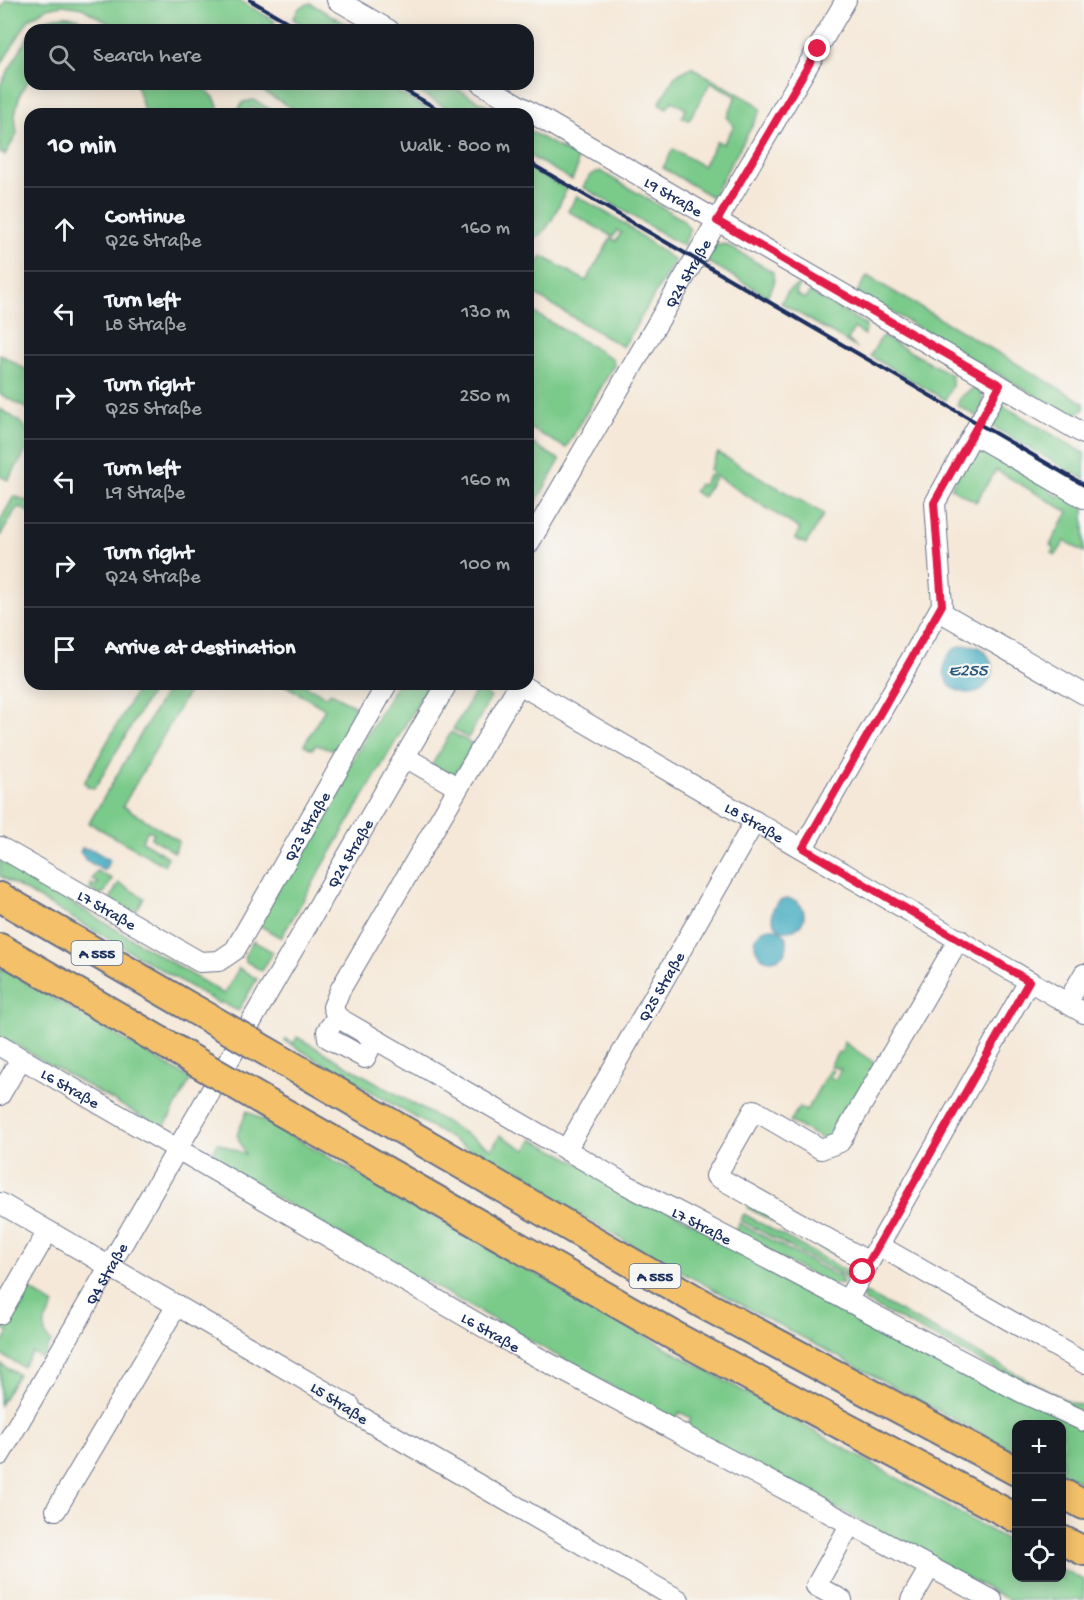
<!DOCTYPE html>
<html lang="en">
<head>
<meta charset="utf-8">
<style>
  :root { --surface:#171b24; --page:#242831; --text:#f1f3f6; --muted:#9ea1a6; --line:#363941 }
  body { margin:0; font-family:"Gochi Hand",sans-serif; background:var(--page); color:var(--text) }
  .controls { position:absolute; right:18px; bottom:18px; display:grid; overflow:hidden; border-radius:12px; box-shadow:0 3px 15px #0003 }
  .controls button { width:54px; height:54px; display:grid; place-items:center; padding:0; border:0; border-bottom:2px solid var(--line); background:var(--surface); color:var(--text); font:30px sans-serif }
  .stop { position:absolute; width:18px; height:18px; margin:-14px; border:4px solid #e11d48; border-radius:50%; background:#fff }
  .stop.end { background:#e11d48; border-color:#fff; box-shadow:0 2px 6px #0008 }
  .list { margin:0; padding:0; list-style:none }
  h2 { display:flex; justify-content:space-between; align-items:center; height:78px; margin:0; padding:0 24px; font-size:26px }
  h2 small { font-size:20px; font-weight:400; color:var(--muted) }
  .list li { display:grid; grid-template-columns:39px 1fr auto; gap:18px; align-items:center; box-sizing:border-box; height:84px; padding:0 24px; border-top:2px solid var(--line) }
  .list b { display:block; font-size:22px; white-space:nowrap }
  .list p { margin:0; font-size:20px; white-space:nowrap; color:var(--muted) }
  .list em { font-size:20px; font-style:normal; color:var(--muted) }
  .icon { flex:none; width:33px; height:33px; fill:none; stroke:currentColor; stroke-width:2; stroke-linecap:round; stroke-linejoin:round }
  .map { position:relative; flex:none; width:1084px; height:1600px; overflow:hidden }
  .search { position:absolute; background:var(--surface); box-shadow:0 3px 15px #0003; left:24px; top:24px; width:510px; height:66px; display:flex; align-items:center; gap:15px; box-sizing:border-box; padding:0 21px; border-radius:18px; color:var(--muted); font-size:22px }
  .panel { position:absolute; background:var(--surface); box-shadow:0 3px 15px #0003; left:24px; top:108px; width:510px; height:582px; border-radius:18px }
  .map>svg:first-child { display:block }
  .green { fill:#7aca8a; stroke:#4a7c74; stroke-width:1.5 }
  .water { fill:#40aac0; stroke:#2e6c8f; stroke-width:1.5 }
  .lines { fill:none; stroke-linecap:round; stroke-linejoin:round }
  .minor-casing { stroke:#677089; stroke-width:22 }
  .highway-casing { stroke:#677089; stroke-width:32 }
  .minor { stroke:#fff; stroke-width:20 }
  .highway { stroke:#f4c16a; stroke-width:28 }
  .rail { stroke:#1b2f5e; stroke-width:4 }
  .highway-bridge-casing { stroke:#677089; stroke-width:32; stroke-linecap:butt }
  .highway-bridge { stroke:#f4c16a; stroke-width:28 }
  .route { stroke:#e11d48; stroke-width:8 }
  .labels { text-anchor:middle; stroke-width:4.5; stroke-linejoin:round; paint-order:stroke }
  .shield { fill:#f6f6f2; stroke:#5d6b8a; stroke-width:1.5 }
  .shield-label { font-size:15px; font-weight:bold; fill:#1b2f5e }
  .street-label { font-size:16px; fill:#1b2f5e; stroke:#f6f6f2 }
  .water-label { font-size:18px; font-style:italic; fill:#285a80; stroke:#f6f6f2 }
</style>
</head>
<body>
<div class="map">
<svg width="1084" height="1600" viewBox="0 0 1084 1600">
  <rect width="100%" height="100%" fill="#f6f6f2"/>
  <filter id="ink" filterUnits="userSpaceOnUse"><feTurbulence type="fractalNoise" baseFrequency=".0167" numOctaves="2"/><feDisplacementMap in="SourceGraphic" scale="12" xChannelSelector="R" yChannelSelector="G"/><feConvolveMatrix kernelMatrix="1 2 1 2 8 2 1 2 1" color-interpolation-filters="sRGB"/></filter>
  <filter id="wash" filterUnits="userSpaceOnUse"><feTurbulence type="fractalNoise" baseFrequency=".008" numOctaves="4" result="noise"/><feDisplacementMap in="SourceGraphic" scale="24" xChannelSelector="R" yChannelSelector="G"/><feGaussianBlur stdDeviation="1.35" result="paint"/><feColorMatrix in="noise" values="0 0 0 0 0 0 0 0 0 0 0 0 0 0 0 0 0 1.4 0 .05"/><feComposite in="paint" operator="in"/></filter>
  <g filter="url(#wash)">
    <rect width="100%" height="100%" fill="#f5e8d8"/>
    <g class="green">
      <path d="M6,0H239L275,21L270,30H120L82,8L63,5L47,8L29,19L0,66V10Z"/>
      <path d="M310,3L356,30H311L293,19L299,8Z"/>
      <path d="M66,16L78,18L99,30H32C41,19 52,17 66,16Z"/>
      <path d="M30,33V78L20,94L15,114L17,134L5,155L0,152V85Z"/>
      <path d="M691,67L755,103L761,110L712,197L663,168L673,149L703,166L717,141L723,144L734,126L727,118L736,96L711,82L689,120L682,117L686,109L672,101L667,108L659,104L675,76Z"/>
      <path d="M136,84C159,84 221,76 218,114H145Z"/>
      <path d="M257,84H384L436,114H302L259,89Z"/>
      <path d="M405,84H449L501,114H457Z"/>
      <path d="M254,100L278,114H265L251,107L247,114H236L243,102Z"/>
      <path d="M528,130L577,158V168L572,180L528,155Z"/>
      <path d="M528,167L567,189C558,206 548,238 528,241Z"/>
      <path d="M600,171L682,219L690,230L683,246L583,187L590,175Z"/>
      <path d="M577,196L622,222L675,261L623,347L532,293L530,278L542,256L586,281L611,238L616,241L621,233L617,230L613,237L568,211Z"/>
      <path d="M725,244L773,272L774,284L767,296L705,260L713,246Z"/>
      <path d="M867,276L1084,403V409L1078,413L1067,414L857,292Z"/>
      <path d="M796,286H799L796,294L805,299L810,292L866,325L865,335L854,328L848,340L857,348L781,303L788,291Z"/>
      <path d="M528,309L613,359L614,365L566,448L528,427Z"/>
      <path d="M882,336L952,375V386L945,400L870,356Z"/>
      <path d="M0,354L30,372V410L0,394Z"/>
      <path d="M974,388L982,393L983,403L977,417L957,405L961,396Z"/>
      <path d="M1000,404L1084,453V479L993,427L992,419Z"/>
      <path d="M0,409C45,435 32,441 8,480L0,476Z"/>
      <path d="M528,441L560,460L534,506L528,503V482L533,473L528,469Z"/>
      <path d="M986,450L1051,486L1049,491L1059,497L1061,492L1084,505V552L1065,541L1056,555L1052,553L1054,548L1050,545L1068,512L996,470L976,502L951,488C960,472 967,452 986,450Z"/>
      <path d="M718,453L824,514L806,544L795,539L800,529L716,476L703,497L694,492L699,484L703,485L708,476L710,477L713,472L709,470Z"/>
      <path d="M14,496L30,502V513L20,507L16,509L0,537V521Z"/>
      <path d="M140,684H156L98,783L94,788L87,787L88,785L84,783Z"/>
      <path d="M170,684H193L123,806L179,841L174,852L151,838L154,833L148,830L142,841L168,857L164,865L89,823Z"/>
      <path d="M283,684H303L327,697L330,692L359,709L361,714L347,740L332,750L316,745L312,749L304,745L325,709Z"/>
      <path d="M397,684H429L281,938L257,924Z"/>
      <path d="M477,689L491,697L468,738L453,729Z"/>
      <path d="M451,732L474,745L455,774L452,775L432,765Z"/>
      <path d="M0,860L224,994L239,968L257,979L238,1011L221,1002L220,1004L0,876Z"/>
      <path d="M97,871L112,879L105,892L100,895L90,890L91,884L96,886L98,883L92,879Z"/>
      <path d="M119,883L144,898L136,912L112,903L111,897Z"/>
      <path d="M253,941L273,952L262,971L245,961L244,957Z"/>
      <path d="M0,967L191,1079L163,1129L0,1036Z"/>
      <path d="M297,1037L492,1149L500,1135L526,1150L533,1139L1084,1428V1484L1062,1473V1424H1016V1452L994,1441L635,1247L285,1041L286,1039L294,1043Z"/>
      <path d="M844,1042L876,1064L839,1134L823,1139L790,1122L799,1107L806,1111L830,1069L833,1071L830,1077L835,1080L841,1069L830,1066L838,1052L842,1053Z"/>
      <path d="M247,1111L1016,1545V1578H1062V1569L1084,1580V1600H1009L686,1428L691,1418L680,1412L674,1422L420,1278L419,1280L209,1159L218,1143L245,1154L237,1135Z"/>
      <path d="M752,1201L852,1259L856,1267L846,1280L843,1276L846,1270L851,1273L854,1266L748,1208Z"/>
      <path d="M744,1214L843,1269L840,1276L843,1283L831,1285L733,1234L739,1223L837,1276L838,1273L740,1220Z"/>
      <path d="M24,1286L54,1305L45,1322V1335L51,1342L42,1358L32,1352L23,1367L0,1354V1348L9,1332L1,1327Z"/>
      <path d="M861,1293L868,1294L1069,1402L1084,1406V1415L864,1301Z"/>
      <path d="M0,1364L18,1374L0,1405Z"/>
    </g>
    <g class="water">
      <circle cx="968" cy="669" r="24"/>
      <path d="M82,848L93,850L110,860L104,871L86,860L80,852Z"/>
      <circle cx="788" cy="915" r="16"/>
      <circle cx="771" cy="944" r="16"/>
    </g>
  </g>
  <g filter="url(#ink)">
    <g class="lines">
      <defs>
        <g id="minor">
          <path d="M337,0L389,30"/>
          <path id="s1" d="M482,84L1084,434"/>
          <path d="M973,434L1084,498"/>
          <path id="s2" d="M528,545L846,0"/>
          <path d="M939,611L1084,694"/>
          <path id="s3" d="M519,684L340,990L333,1007L337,1017L627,1185L1021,1392L1084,1421"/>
          <path id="s4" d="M519,684L1084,1013"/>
          <path d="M405,757L457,787"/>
          <path id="s5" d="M0,847L200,962L219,961L235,950L387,684"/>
          <path d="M803,848L942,605L935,503L1000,385"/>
          <path d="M1067,1003L1084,974"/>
          <path d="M337,1017L327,1031L328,1038L365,1058L374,1040"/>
          <path id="s6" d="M0,1046L513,1344L992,1600"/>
          <path d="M0,1095L21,1059"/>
          <path id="s7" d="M566,1150L755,821"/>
          <path d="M0,1203L350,1406L348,1409L368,1421L679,1600"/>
          <path d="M878,1245L1084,1363"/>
          <path d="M869,1262L716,1176L754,1110L821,1149L840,1142L959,939"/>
          <path d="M847,1301L1029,981"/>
          <path d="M0,1314L48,1231"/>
          <path id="s8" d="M0,1455L447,684"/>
          <path d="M56,1510L177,1305"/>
          <path d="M842,1600L816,1586L850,1525"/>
          <path d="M911,1600L930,1567"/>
        </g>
        <g id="highway">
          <path d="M0,897L195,1010"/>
          <path d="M0,948L174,1049"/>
          <path d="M299,1070L703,1304L1016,1471"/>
          <path d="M279,1110L678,1338L1016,1518"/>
          <path d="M1062,1493L1084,1505"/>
          <path d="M1062,1540L1084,1551"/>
        </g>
      </defs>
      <use href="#minor" class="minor-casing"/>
      <use href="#highway" class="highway-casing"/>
      <use href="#minor" class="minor"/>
      <use href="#highway" class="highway"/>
      <g class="rail">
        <path d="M250,0L301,30"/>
        <path d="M394,84L446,114"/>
        <path d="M528,162L1084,485"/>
      </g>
      <defs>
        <g id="highway-bridge">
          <path d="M195,1010L299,1070"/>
          <path d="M174,1049L279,1110"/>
        </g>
      </defs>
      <use href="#highway-bridge" class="highway-bridge-casing"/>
      <use href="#highway-bridge" class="highway-bridge"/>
    </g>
  </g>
  <g class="lines" filter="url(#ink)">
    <path class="route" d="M818,49L717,221L1000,385L934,503L942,605L803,848L1029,981L863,1272"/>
  </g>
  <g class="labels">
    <g class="shield">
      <rect x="71.5" y="941" width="51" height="24" rx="4.5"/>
      <rect x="629.5" y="1264" width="51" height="24" rx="4.5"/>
    </g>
    <g class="shield-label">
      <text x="97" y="958">A 555</text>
      <text x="655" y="1281">A 555</text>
    </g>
    <g class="street-label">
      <text dy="6" stroke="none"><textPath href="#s1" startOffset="222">L9 Straße</textPath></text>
      <text dy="6" stroke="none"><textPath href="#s2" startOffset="315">Q24 Straße</textPath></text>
      <text dy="6" stroke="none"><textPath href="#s4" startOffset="273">L8 Straße</textPath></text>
      <text dy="6" stroke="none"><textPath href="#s5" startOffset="412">Q23 Straße</textPath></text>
      <text dy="6" stroke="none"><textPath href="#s8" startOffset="696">Q24 Straße</textPath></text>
      <text dy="6" stroke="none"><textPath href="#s5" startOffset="124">L7 Straße</textPath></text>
      <text dy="6" stroke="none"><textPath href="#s7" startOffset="189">Q25 Straße</textPath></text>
      <text dy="6" stroke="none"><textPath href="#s6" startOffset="82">L6 Straße</textPath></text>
      <text dy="6" stroke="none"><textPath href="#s3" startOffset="804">L7 Straße</textPath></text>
      <text dy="6" stroke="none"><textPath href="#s8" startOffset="210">Q4 Straße</textPath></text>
      <text dy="6" stroke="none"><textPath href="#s6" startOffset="568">L6 Straße</textPath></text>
      <text transform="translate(340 1402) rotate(33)" y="6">L5 Straße</text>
    </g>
    <g class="water-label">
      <text x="968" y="675">E255</text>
    </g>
  </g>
</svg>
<div class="controls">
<button>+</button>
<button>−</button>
<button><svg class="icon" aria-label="locate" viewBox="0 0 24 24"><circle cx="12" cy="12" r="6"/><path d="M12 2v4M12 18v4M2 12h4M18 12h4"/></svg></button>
</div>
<div class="stop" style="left:863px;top:1272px"></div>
<div class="stop end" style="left:818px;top:49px"></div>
<div class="search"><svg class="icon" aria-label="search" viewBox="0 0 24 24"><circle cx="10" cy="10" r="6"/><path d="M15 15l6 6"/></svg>Search here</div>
<section class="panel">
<h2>10 min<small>Walk · 800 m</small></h2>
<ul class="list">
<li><svg class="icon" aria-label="ahead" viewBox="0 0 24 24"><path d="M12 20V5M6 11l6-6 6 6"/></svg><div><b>Continue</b><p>Q26 Straße</p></div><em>160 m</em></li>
<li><svg class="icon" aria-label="left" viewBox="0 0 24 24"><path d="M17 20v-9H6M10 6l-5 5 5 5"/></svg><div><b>Turn left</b><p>L8 Straße</p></div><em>130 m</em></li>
<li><svg class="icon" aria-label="right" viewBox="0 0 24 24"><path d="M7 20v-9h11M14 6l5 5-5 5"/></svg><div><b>Turn right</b><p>Q25 Straße</p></div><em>250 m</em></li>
<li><svg class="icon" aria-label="left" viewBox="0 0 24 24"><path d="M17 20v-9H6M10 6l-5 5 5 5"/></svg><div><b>Turn left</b><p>L9 Straße</p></div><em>160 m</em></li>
<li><svg class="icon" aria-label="right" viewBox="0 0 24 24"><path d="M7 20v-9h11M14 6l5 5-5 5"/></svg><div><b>Turn right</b><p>Q24 Straße</p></div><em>100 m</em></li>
<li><svg class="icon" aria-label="arrive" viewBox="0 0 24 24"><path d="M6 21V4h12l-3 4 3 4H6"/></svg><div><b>Arrive at destination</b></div></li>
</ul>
</section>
</div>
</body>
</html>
